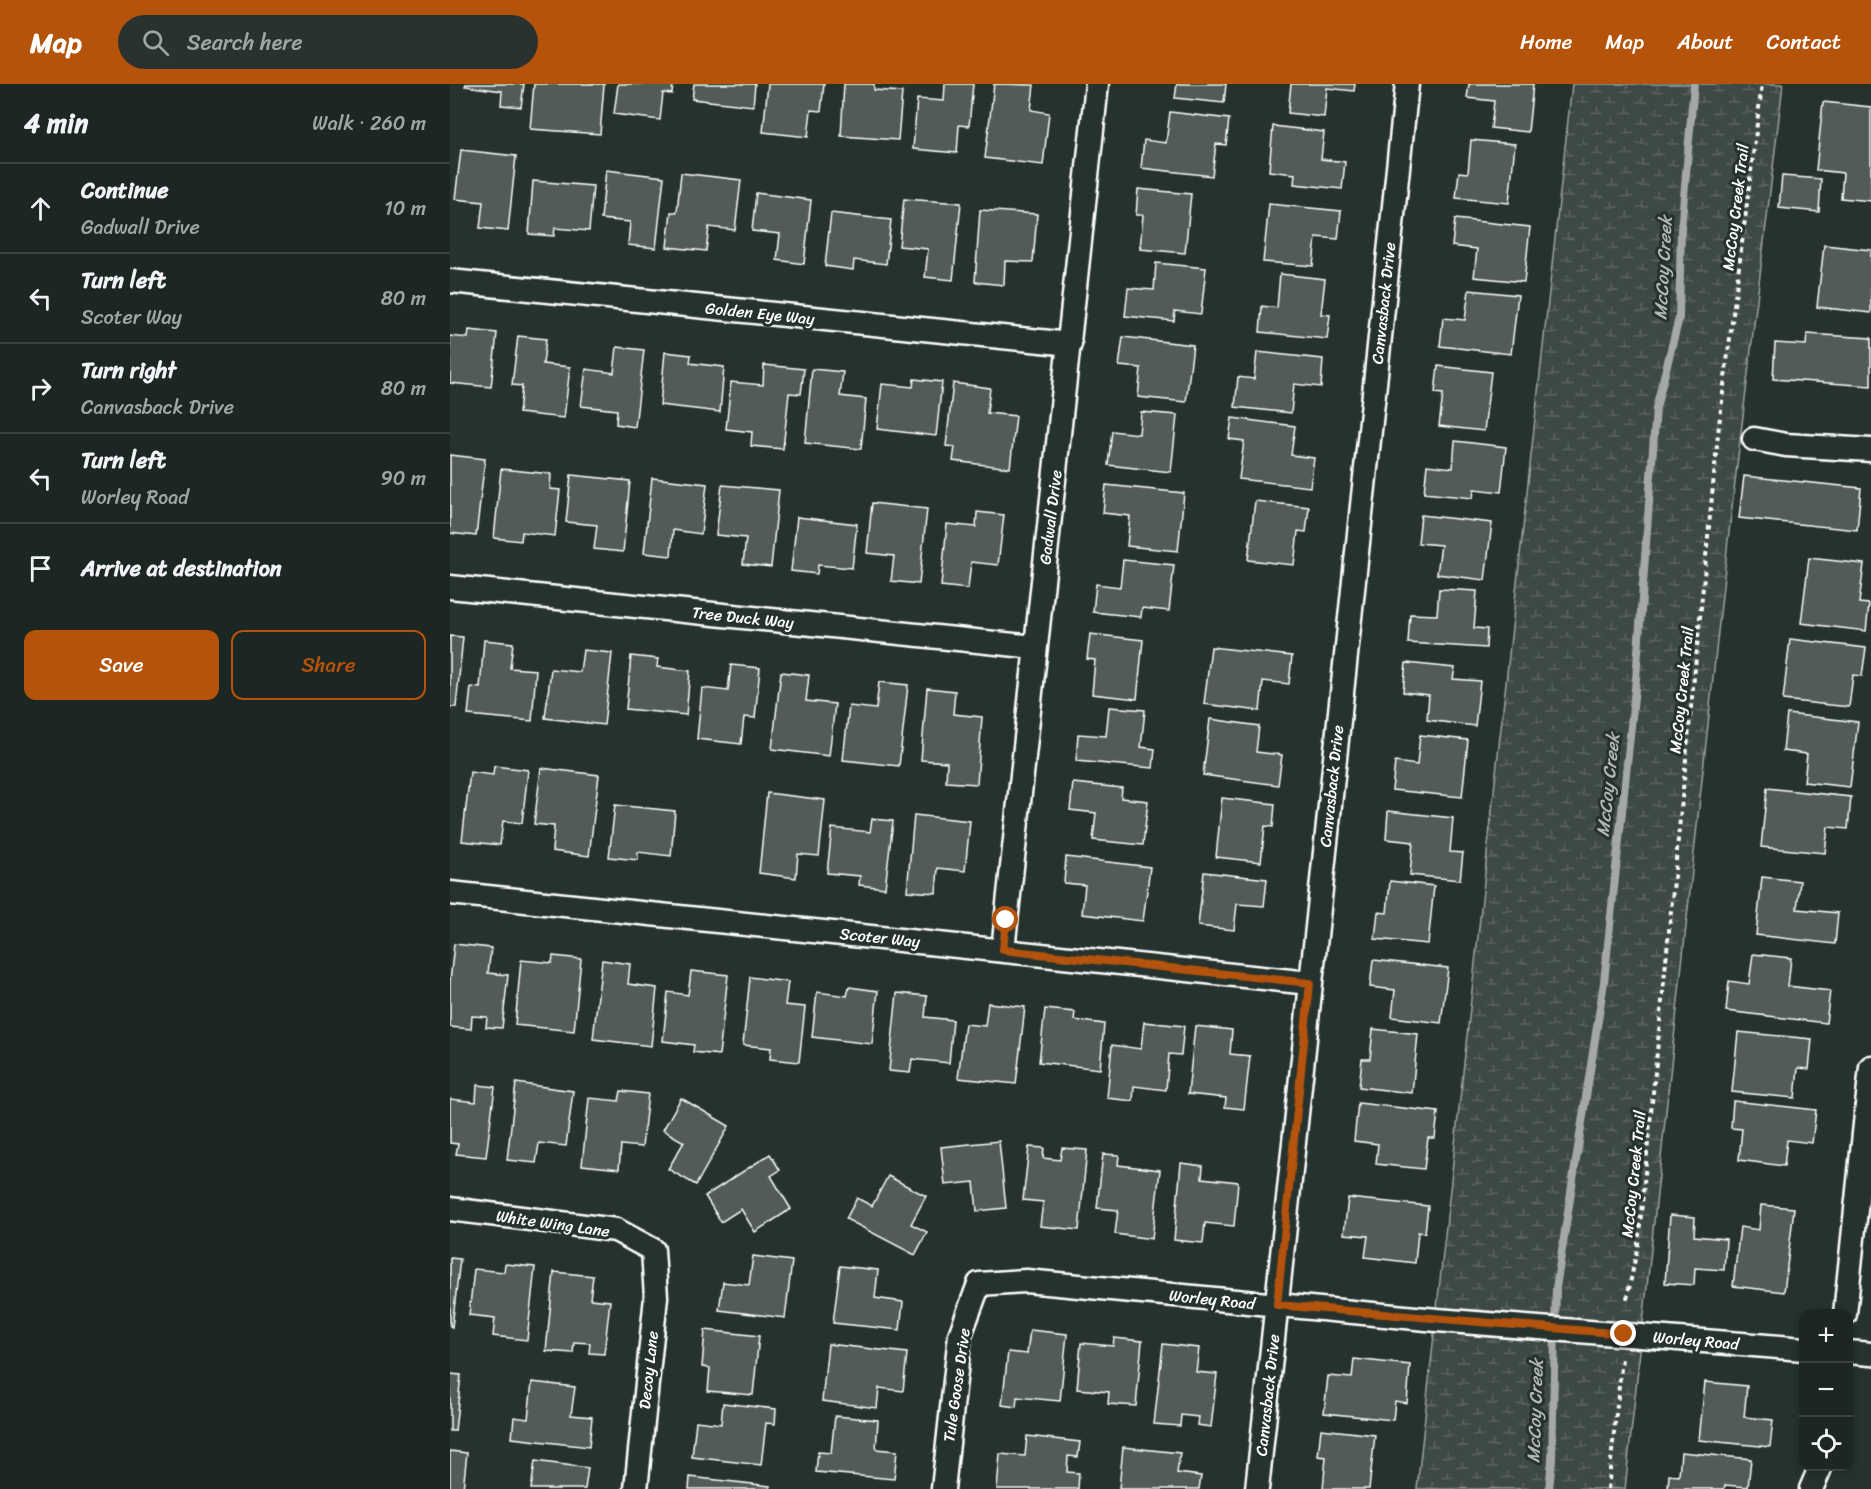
<!DOCTYPE html>
<html lang="en">
<head>
<meta charset="utf-8">
<style>
  :root { --surface:#1c2622; --page:#29322f; --text:#f1f3f6; --muted:#a0a5a5; --line:#3a4340; --accent:#b45309 }
  body { margin:0; font-family:Sriracha,sans-serif; background:var(--page); color:var(--text) }
  .controls { position:absolute; right:18px; bottom:18px; display:grid; overflow:hidden; border-radius:12px; box-shadow:0 3px 9px #0003 }
  .controls button { width:54px; height:54px; display:grid; place-items:center; padding:0; border:0; border-bottom:2px solid var(--line); background:var(--surface); color:var(--text); font:30px sans-serif }
  .stop { position:absolute; width:18px; height:18px; margin:-14px; border:4px solid #b45309; border-radius:50%; background:#fff }
  .stop.end { background:#b45309; border-color:#fff; box-shadow:0 2px 6px #0008 }
  .list { margin:0; padding:0; list-style:none }
  h2 { display:flex; justify-content:space-between; align-items:center; height:78px; margin:0; padding:0 24px; font-size:26px }
  h2 small { font-size:20px; font-weight:400; color:var(--muted) }
  .list li { display:grid; grid-template-columns:39px 1fr auto; gap:18px; align-items:center; box-sizing:border-box; height:90px; padding:0 24px; border-top:2px solid var(--line) }
  .list b { display:block; font-size:22px; white-space:nowrap }
  .list p { margin:0; font-size:20px; white-space:nowrap; color:var(--muted) }
  .list em { font-size:20px; font-style:normal; color:var(--muted) }
  .actions { display:flex; gap:12px; padding:18px 24px }
  .actions a { flex:1; padding:14px 0; border:2px solid var(--accent); border-radius:12px; text-align:center; font-size:21px; color:var(--accent) }
  .actions .main { background:var(--accent); color:#fff }
  .icon { flex:none; width:33px; height:33px; fill:none; stroke:currentColor; stroke-width:2; stroke-linecap:round; stroke-linejoin:round }
  .map { position:relative; flex:none; width:1421px; height:1405px; overflow:hidden }
  header { display:flex; align-items:center; gap:36px; box-sizing:border-box; height:84px; padding:0 30px; background:var(--accent); color:#fff }
  header strong { font-size:28px }
  nav { display:flex; gap:33px; margin-inline-start:auto; font-size:21px }
  .search { width:420px; height:54px; background:var(--page); display:flex; align-items:center; gap:15px; box-sizing:border-box; padding:0 21px; border-radius:33px; color:var(--muted); font-size:22px }
  main { display:flex }
  aside { flex:1; background:var(--surface) }
  .map>svg:first-child { display:block }
  .wetland { fill:url(#wetland-marsh); stroke:#9ea4a2; stroke-width:1.5 }
  .lines { fill:none; stroke-linecap:round; stroke-linejoin:round }
  .stream { stroke:#a4a9a7; stroke-width:8 }
  .building { fill:#515c57; stroke:#fff; stroke-width:1.5 }
  .minor-casing { stroke:#fff; stroke-width:27 }
  .path { stroke:#fff; stroke-width:4; stroke-dasharray:4.5 4.5; stroke-linecap:butt }
  .minor { stroke:#26332d; stroke-width:22 }
  .route { stroke:#b45309; stroke-width:8 }
  .labels { text-anchor:middle; stroke-width:6; stroke-linejoin:round; paint-order:stroke }
  .street-label { font-size:16px; fill:#fff; stroke:#26332d }
  .water-label { font-size:18px; font-style:italic; fill:#b3b8b6; stroke:#26332d }
</style>
</head>
<body>
<header>
<strong>Map</strong>
<div class="search"><svg class="icon" aria-label="search" viewBox="0 0 24 24"><circle cx="10" cy="10" r="6"/><path d="M15 15l6 6"/></svg>Search here</div>
<nav><a>Home</a><a>Map</a><a>About</a><a>Contact</a></nav>
</header>
<main>
<aside>
<h2>4 min<small>Walk · 260 m</small></h2>
<ul class="list">
<li><svg class="icon" aria-label="ahead" viewBox="0 0 24 24"><path d="M12 20V5M6 11l6-6 6 6"/></svg><div><b>Continue</b><p>Gadwall Drive</p></div><em>10 m</em></li>
<li><svg class="icon" aria-label="left" viewBox="0 0 24 24"><path d="M17 20v-9H6M10 6l-5 5 5 5"/></svg><div><b>Turn left</b><p>Scoter Way</p></div><em>80 m</em></li>
<li><svg class="icon" aria-label="right" viewBox="0 0 24 24"><path d="M7 20v-9h11M14 6l5 5-5 5"/></svg><div><b>Turn right</b><p>Canvasback Drive</p></div><em>80 m</em></li>
<li><svg class="icon" aria-label="left" viewBox="0 0 24 24"><path d="M17 20v-9H6M10 6l-5 5 5 5"/></svg><div><b>Turn left</b><p>Worley Road</p></div><em>90 m</em></li>
<li><svg class="icon" aria-label="arrive" viewBox="0 0 24 24"><path d="M6 21V4h12l-3 4 3 4H6"/></svg><div><b>Arrive at destination</b></div></li>
</ul>
<div class="actions"><a class="main">Save</a><a>Share</a></div>
</aside>
<div class="map">
<svg width="1421" height="1405" viewBox="0 0 1421 1405">
  <defs>
    <pattern id="wetland-marsh" width="20" height="14" patternUnits="userSpaceOnUse" patternTransform="scale(1.5)"><rect width="20" height="14" fill="#3e4944"/><path d="M1 5h8M5 5V1M11 12h8M15 12V8" fill="none" stroke="#5b6460"/></pattern>
  </defs>
  <rect width="100%" height="100%" fill="#26332d"/>
  <filter id="ink" filterUnits="userSpaceOnUse"><feTurbulence type="fractalNoise" baseFrequency=".0167" numOctaves="2"/><feDisplacementMap in="SourceGraphic" scale="12" xChannelSelector="R" yChannelSelector="G"/><feConvolveMatrix kernelMatrix="1 2 1 2 8 2 1 2 1" color-interpolation-filters="sRGB"/></filter>
  <g filter="url(#ink)">
    <path class="wetland" d="M1122,0H1333L1278,456L1175,1405H967Z"/>
    <g class="lines">
      <path class="stream" d="M1099,1405L1102,1376L1106,1204L1154,898L1186,595L1206,324L1229,234L1231,146L1244,0"/>
    </g>
    <g class="building">
      <path d="M16,0H74L71,23L51,21L52,7L15,2Z"/>
      <path d="M84,0H154L150,50L80,45Z"/>
      <path d="M168,0H223L222,10L213,9L210,36L164,30Z"/>
      <path d="M244,0H305L303,22L242,15Z"/>
      <path d="M318,0H374L371,27L361,26L358,53L313,48Z"/>
      <path d="M394,0H424V6L452,8L448,56L391,52Z"/>
      <path d="M495,0H523L519,42L509,41L507,69L463,65L467,15L494,17Z"/>
      <path d="M544,0L584,1L581,26L599,29L593,81L535,74Z"/>
      <path d="M727,0H776L774,19L725,14Z"/>
      <path d="M841,0H905L904,7L877,4L874,33L838,29Z"/>
      <path d="M1019,0H1083L1078,48L1041,44L1044,17L1017,14Z"/>
      <path d="M1373,18L1421,23V117L1391,114L1393,89L1366,86Z"/>
      <path d="M720,28L779,35L776,61L766,60L762,92L691,84L694,56L716,59Z"/>
      <path d="M823,42L874,48L871,75L895,78L892,105L844,100L845,90L819,87Z"/>
      <path d="M1021,56L1065,60L1059,119L1006,114L1009,88L1018,89Z"/>
      <path d="M11,66L66,72L58,147L30,144L33,118L5,115Z"/>
      <path d="M156,86L214,93L206,164L178,161L180,138L151,135Z"/>
      <path d="M231,89L291,96L285,146L259,143L256,167L217,163L221,128H227Z"/>
      <path d="M1332,92L1371,95L1369,128L1329,124Z"/>
      <path d="M83,97L143,102L139,147L105,144L104,152L79,150Z"/>
      <path d="M688,105L741,110L735,169L690,165L693,131H686Z"/>
      <path d="M306,109L361,116L354,180L327,176L330,150L302,147Z"/>
      <path d="M454,115L511,119L503,196L475,193L478,165L449,162Z"/>
      <path d="M819,120L891,127L888,155L866,153L863,182L813,178Z"/>
      <path d="M530,126L587,130L583,178L555,177L554,201L525,198Z"/>
      <path d="M381,129L441,136L436,180L404,176L403,186L375,182Z"/>
      <path d="M1005,135L1080,143L1074,198L1024,193L1027,165L1002,162Z"/>
      <path d="M1374,161L1421,166V229L1367,223Z"/>
      <path d="M706,179L756,184L751,230L725,227L724,237L675,232L678,204L704,206Z"/>
      <path d="M830,190L875,195L871,230L880,231L877,255L810,248L812,222L827,224Z"/>
      <path d="M1019,206L1068,211L1061,270L990,262L993,234L1015,236Z"/>
      <path d="M19,246L47,249L41,303L0,299V252L18,254Z"/>
      <path d="M1357,250L1421,254V302L1323,295L1325,259L1356,261Z"/>
      <path d="M68,252L96,255L93,280L120,283L114,334L69,329L72,302L62,301Z"/>
      <path d="M673,253L743,261L736,318L688,313L691,284L669,282Z"/>
      <path d="M167,263L194,266L185,343L166,340L167,326L131,322L136,285L164,289Z"/>
      <path d="M215,268L241,271L240,279L274,283L270,328L210,321Z"/>
      <path d="M807,268L873,275L871,303L844,300L841,329L785,323L788,293L804,295Z"/>
      <path d="M314,281L354,285L351,310L339,309L333,365L301,362L302,348L276,345L281,298L313,301Z"/>
      <path d="M988,282L1041,288L1034,347L989,342L993,310L985,309Z"/>
      <path d="M362,285L393,288L390,312L416,315L411,365L355,359Z"/>
      <path d="M464,295L492,298L486,352L427,345L432,300L463,303Z"/>
      <path d="M503,299L540,304L537,329L566,332L560,384L503,377L505,363L496,362Z"/>
      <path d="M691,328L727,331L721,388L658,381L662,347L689,350Z"/>
      <path d="M782,334L845,342L841,371L864,374L860,403L789,395L794,357L779,355Z"/>
      <path d="M1005,357L1056,363L1051,408L1024,405L1023,414L974,409L977,381L1003,384Z"/>
      <path d="M0,371L35,375L26,452L0,449Z"/>
      <path d="M51,385L101,390L100,405L110,406L105,452L72,448L71,457L44,454Z"/>
      <path d="M121,391L180,397L173,468L144,465L147,441L116,438Z"/>
      <path d="M1294,392L1411,404L1407,446L1289,434Z"/>
      <path d="M202,394L257,400L251,450L223,446L221,472L194,469Z"/>
      <path d="M272,401L329,406L321,483L293,480L296,454L266,451Z"/>
      <path d="M656,401L734,409L728,467L677,462L680,432L653,429Z"/>
      <path d="M805,417L859,423L856,448L848,447L844,481L798,476Z"/>
      <path d="M422,419L477,425L469,500L441,497L444,472L417,469Z"/>
      <path d="M527,428L554,431L548,481L521,478L518,505L491,502L497,440L526,443Z"/>
      <path d="M971,431L1042,439L1035,496L987,490L991,461L968,459Z"/>
      <path d="M347,433L407,440L402,484L368,481L367,490L341,487Z"/>
      <path d="M1359,474L1414,480L1409,519L1419,520L1416,547L1351,539Z"/>
      <path d="M673,476L724,481L719,527L692,524L691,533L643,528L646,500L670,503Z"/>
      <path d="M989,505L1027,507L1024,544L1037,545L1036,564L958,559L960,530L987,531Z"/>
      <path d="M640,550L693,556L687,615L642,610L645,576L637,575Z"/>
      <path d="M0,552L13,553L6,623H0Z"/>
      <path d="M1340,555L1416,564L1412,592L1403,591L1399,623L1333,616Z"/>
      <path d="M34,556L63,559L60,584L86,586L82,637L18,631L21,603L30,604Z"/>
      <path d="M761,563L842,572L839,600L813,597L810,627L754,620Z"/>
      <path d="M133,566L162,569L154,641L95,634L101,585L130,588Z"/>
      <path d="M181,572L208,575L207,583L240,587L236,631L176,625Z"/>
      <path d="M956,579L1005,584L1003,595L1030,597L1025,642L977,636L979,611L953,608Z"/>
      <path d="M281,581L310,584L305,634L294,633L291,660L247,655L252,604L278,607Z"/>
      <path d="M331,588L359,591L356,617L385,620L379,672L322,665Z"/>
      <path d="M429,598L458,601L449,682L393,676L399,622L426,625Z"/>
      <path d="M477,604L505,607L503,630L532,633L527,700L496,698L497,678L471,676Z"/>
      <path d="M659,623L695,626L691,663L705,665L703,684L626,677L628,650L656,652Z"/>
      <path d="M1337,630L1408,638L1400,703L1354,698L1357,670L1333,667Z"/>
      <path d="M760,635L809,642L806,668L832,671L828,701L753,691Z"/>
      <path d="M970,651L1018,656L1012,713L942,706L945,678L967,681Z"/>
      <path d="M44,682L78,686L72,739L53,737L50,761L12,757L20,688L43,691Z"/>
      <path d="M91,684L149,691L139,772L102,767L104,742L84,740Z"/>
      <path d="M623,699L672,704L671,714L698,717L693,761L643,756L646,729L620,726Z"/>
      <path d="M1317,704L1401,713L1398,745L1378,743L1375,769L1311,763Z"/>
      <path d="M317,709L375,716L369,772L348,770L346,794L309,789Z"/>
      <path d="M772,714L825,720L823,743L815,742L811,778L766,773Z"/>
      <path d="M165,721L225,727L221,772L188,768V776L159,773Z"/>
      <path d="M938,727L1003,734L1000,768L1013,769L1010,796L960,791L963,758L936,755Z"/>
      <path d="M464,731L520,737L515,787L488,784L486,809L457,807Z"/>
      <path d="M422,735L443,737L435,804L409,801L410,792L377,789L382,744L420,748Z"/>
      <path d="M616,773L700,783L693,837L632,830L635,801L614,799Z"/>
      <path d="M754,788L817,795L814,822L787,820L784,846L748,842Z"/>
      <path d="M1312,793L1350,797L1347,825L1388,829L1385,860L1306,851Z"/>
      <path d="M940,797L984,802L978,860L925,855L928,828L937,829Z"/>
      <path d="M4,860L41,864L38,889L58,891L52,944L36,943L37,933L22,932L21,945L0,943V898Z"/>
      <path d="M1303,870L1341,874L1338,902L1380,907L1376,939L1276,927L1279,897L1299,900Z"/>
      <path d="M103,872L131,875L124,947L65,941L71,876L102,879Z"/>
      <path d="M152,876L180,880L178,900L207,904L201,962L143,955Z"/>
      <path d="M923,876L998,884L991,939L942,933L945,906L920,903Z"/>
      <path d="M241,887L278,891L269,971L243,968L244,961L213,957L218,908L238,911Z"/>
      <path d="M300,893L338,898L335,921L355,923L349,978L320,975L321,964L293,961Z"/>
      <path d="M399,903L428,907L422,960L362,953L367,908L397,912Z"/>
      <path d="M447,909L477,912L475,933L503,936L499,979L462,975L460,989L439,987Z"/>
      <path d="M538,919L575,923L566,1000L508,994L515,940L535,942Z"/>
      <path d="M595,925L625,928L624,936L654,940L650,985L589,978Z"/>
      <path d="M694,938L734,942L731,971L719,970L716,1006L684,1002L683,1017L657,1014L662,961L691,965Z"/>
      <path d="M745,942L782,946L780,970L800,972L794,1025L775,1023L776,1014L738,1010Z"/>
      <path d="M923,945L968,950L962,1009L909,1003L912,975H920Z"/>
      <path d="M1288,948L1362,955L1359,985L1348,984L1345,1014L1282,1008Z"/>
      <path d="M66,999L123,1007L116,1062L89,1059L86,1079L57,1076Z"/>
      <path d="M27,1001L45,1003L36,1073L6,1070L8,1060L0,1059V1015L26,1018Z"/>
      <path d="M171,1007L198,1010L192,1063L171,1061L169,1085L132,1081L139,1014L169,1017Z"/>
      <path d="M231,1014L279,1042L246,1101L218,1085L234,1058L213,1046Z"/>
      <path d="M1283,1017L1366,1026L1362,1059L1337,1056L1334,1082L1289,1076L1292,1045L1281,1044Z"/>
      <path d="M908,1019L988,1028L985,1054H978L974,1085L926,1080L928,1060L904,1057Z"/>
      <path d="M549,1057L556,1124L527,1127L524,1098L495,1101L491,1063Z"/>
      <path d="M579,1063L594,1064L593,1074L610,1076L612,1064L637,1066L629,1146L590,1142L593,1118L573,1116Z"/>
      <path d="M320,1070L330,1086L321,1092L341,1125L305,1148L291,1125L271,1138L255,1112Z"/>
      <path d="M653,1070L669,1071L668,1081L710,1086L702,1155L665,1150L668,1126L647,1124Z"/>
      <path d="M731,1079L753,1082L752,1094L788,1098L784,1142L755,1139L753,1159L724,1156Z"/>
      <path d="M438,1092L476,1112L461,1140L477,1148L465,1171L396,1135L407,1114L422,1122Z"/>
      <path d="M898,1114L978,1122L975,1149L968,1148L965,1179L915,1173L918,1152L894,1150Z"/>
      <path d="M1311,1121L1344,1124L1334,1208L1283,1202L1290,1143L1309,1146Z"/>
      <path d="M1220,1131L1245,1133L1244,1152L1276,1155L1274,1186L1245,1184L1244,1201L1215,1199Z"/>
      <path d="M303,1172L342,1177L335,1234L269,1226L273,1198L299,1201Z"/>
      <path d="M0,1174L10,1175L2,1243L0,1242Z"/>
      <path d="M55,1180L85,1183L77,1256L43,1252L45,1234L19,1231L24,1185L54,1188Z"/>
      <path d="M390,1182L428,1186L425,1214L453,1218L450,1246L383,1239Z"/>
      <path d="M104,1188L143,1192L140,1215L160,1217L154,1270L139,1269L140,1259L124,1258L123,1269L96,1267Z"/>
      <path d="M255,1246L309,1252L303,1311L258,1307L260,1284L252,1283Z"/>
      <path d="M580,1246L617,1250L610,1317L567,1313L566,1323L552,1321L558,1268L577,1270Z"/>
      <path d="M664,1254L692,1257L686,1322L658,1320L659,1308L627,1305L631,1259L663,1262Z"/>
      <path d="M378,1260L457,1269L453,1307L429,1304L427,1324L372,1317Z"/>
      <path d="M713,1260L749,1264L746,1288L767,1290L761,1343L747,1341L748,1333L731,1331L730,1342L704,1340Z"/>
      <path d="M904,1275L960,1281L957,1319L945,1317L943,1336L874,1329L878,1292L902,1294Z"/>
      <path d="M0,1290L11,1291L5,1347H0Z"/>
      <path d="M82,1298L125,1303L121,1331L142,1333L139,1363L62,1354L64,1333L78,1335Z"/>
      <path d="M1255,1298L1297,1302L1294,1333L1323,1336L1320,1363L1249,1356Z"/>
      <path d="M273,1319L326,1325L325,1340L316,1339L311,1381L242,1373L246,1337L271,1340Z"/>
      <path d="M385,1332L428,1336L426,1365L447,1367L444,1395L366,1388L368,1368L381,1369Z"/>
      <path d="M871,1345L925,1351L919,1405H873L876,1373L868,1372Z"/>
      <path d="M577,1352L630,1358L628,1373L618,1372L617,1388L629,1389L628,1405H547L550,1370L575,1372Z"/>
      <path d="M673,1363L730,1369L727,1389L751,1392L749,1405H669Z"/>
      <path d="M0,1367L17,1369L13,1405H0Z"/>
      <path d="M1231,1368L1301,1375L1298,1403L1275,1401L1274,1405H1218L1219,1391L1229,1392Z"/>
      <path d="M85,1377L138,1384L135,1405H81Z"/>
      <path d="M240,1393L320,1402V1405H239Z"/>
    </g>
    <g class="lines">
      <defs>
        <g id="minor">
          <path d="M0,197L620,260"/>
          <path d="M1304,355L1336,361L1421,366"/>
          <path d="M0,503L585,563"/>
          <path d="M0,809L860,899"/>
          <path d="M553,866L647,0"/>
          <path d="M0,1125L166,1146L203,1166L206,1213L186,1405"/>
          <path d="M1395,1230L1421,983"/>
          <path d="M1398,1268L1421,1270"/>
          <path d="M493,1405L510,1251L529,1200L576,1197L987,1236L1354,1265"/>
          <path d="M807,1405L957,0"/>
          <path d="M1361,1405L1371,1382"/>
        </g>
      </defs>
      <use href="#minor" class="minor-casing"/>
      <g class="path">
        <path d="M1177,1215L1188,1160L1269,341L1312,0"/>
        <path d="M1158,1405L1172,1274"/>
      </g>
      <use href="#minor" class="minor"/>
    </g>
  </g>
  <g class="lines" filter="url(#ink)">
    <path class="route" d="M556,836L553,866L860,899L827,1221L1174,1250"/>
  </g>
  <g class="labels">
    <g class="street-label">
      <text transform="translate(1285 123) rotate(-83)" y="6">McCoy Creek Trail</text>
      <text transform="translate(933 219) rotate(-84)" y="6">Canvasback Drive</text>
      <text transform="translate(310 229) rotate(6)" y="6">Golden Eye Way</text>
      <text transform="translate(600 433) rotate(-83)" y="6">Gadwall Drive</text>
      <text transform="translate(293 533) rotate(6)" y="6">Tree Duck Way</text>
      <text transform="translate(1231 606) rotate(-84)" y="6">McCoy Creek Trail</text>
      <text transform="translate(881 702) rotate(-84)" y="6">Canvasback Drive</text>
      <text transform="translate(430 853) rotate(6)" y="6">Scoter Way</text>
      <text transform="translate(1183 1090) rotate(-84)" y="6">McCoy Creek Trail</text>
      <text transform="translate(103 1139) rotate(8)" y="6">White Wing Lane</text>
      <text transform="translate(762 1215) rotate(6)" y="6">Worley Road</text>
      <text transform="translate(1246 1256) rotate(5)" y="6">Worley Road</text>
      <text transform="translate(198 1286) rotate(-84)" y="6">Decoy Lane</text>
      <text transform="translate(506 1301) rotate(-82)" y="6">Tule Goose Drive</text>
      <text transform="translate(817 1311) rotate(-84)" y="6">Canvasback Drive</text>
    </g>
    <g class="water-label">
      <text transform="translate(1213 184) rotate(-87)" y="6">McCoy Creek</text>
      <text transform="translate(1158 701) rotate(-84)" y="6">McCoy Creek</text>
      <text transform="translate(1085 1327) rotate(-88)" y="6">McCoy Creek</text>
    </g>
  </g>
</svg>
<div class="controls">
<button>+</button>
<button>−</button>
<button><svg class="icon" aria-label="locate" viewBox="0 0 24 24"><circle cx="12" cy="12" r="6"/><path d="M12 2v4M12 18v4M2 12h4M18 12h4"/></svg></button>
</div>
<div class="stop" style="left:556px;top:836px"></div>
<div class="stop end" style="left:1174px;top:1250px"></div>
</div>
</main>
</body>
</html>
